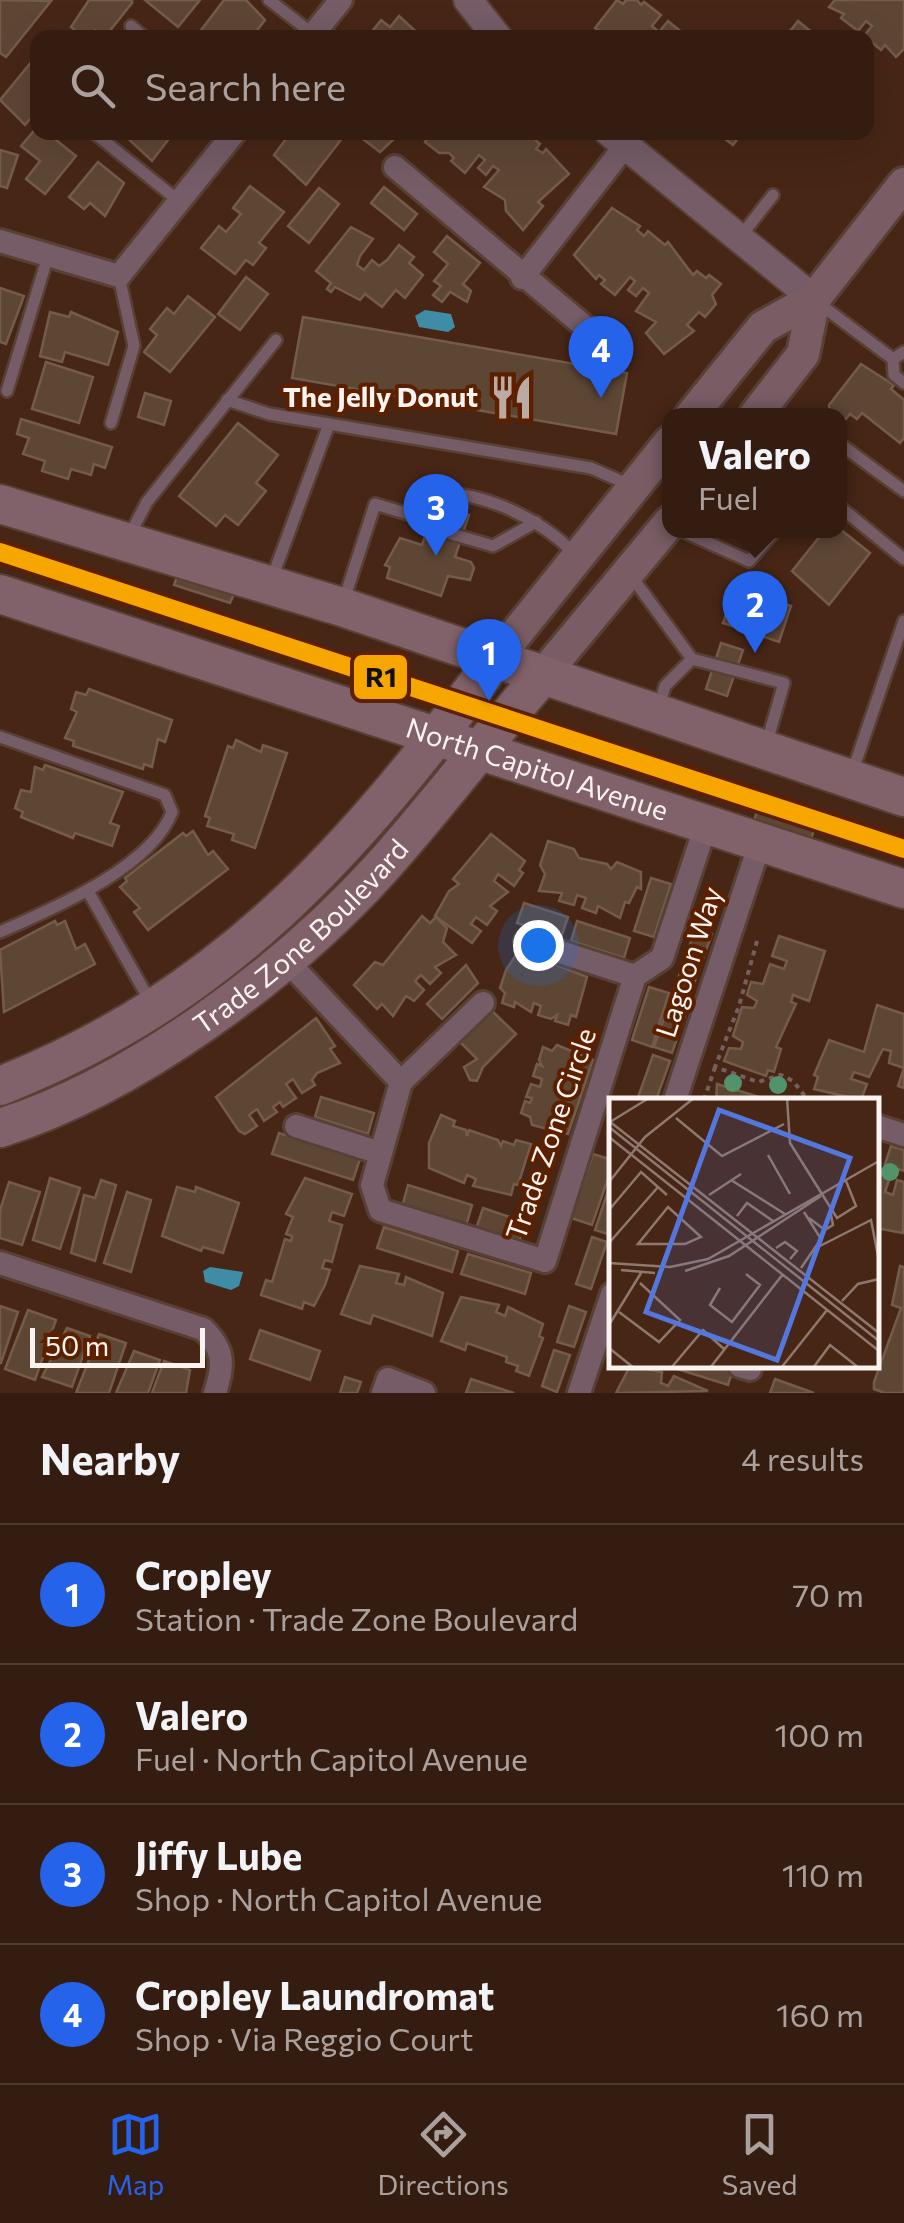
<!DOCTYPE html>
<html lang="en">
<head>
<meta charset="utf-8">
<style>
  :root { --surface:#351c10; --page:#40291e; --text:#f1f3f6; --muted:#aaa19f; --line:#4f3a30; --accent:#2563eb }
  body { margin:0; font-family:Commissioner,sans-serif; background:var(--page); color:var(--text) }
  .scale { position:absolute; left:30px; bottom:25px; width:175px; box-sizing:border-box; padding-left:10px; border:5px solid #fbf3ef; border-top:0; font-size:28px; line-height:35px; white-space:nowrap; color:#fbf3ef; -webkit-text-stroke:8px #5c2001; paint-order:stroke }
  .you { position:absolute; left:538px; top:945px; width:35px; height:35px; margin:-25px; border:8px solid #fff; border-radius:50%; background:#1a73e8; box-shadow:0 0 0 15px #1a73e833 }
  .badge { display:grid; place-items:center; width:65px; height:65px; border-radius:50%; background:var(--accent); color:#fff; font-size:32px; font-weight:700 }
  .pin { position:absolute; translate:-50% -82px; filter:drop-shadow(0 2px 5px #0008) }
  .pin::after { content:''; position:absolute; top:52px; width:35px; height:30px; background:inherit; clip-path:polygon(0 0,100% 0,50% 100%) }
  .popup { position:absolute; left:662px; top:408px; width:185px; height:130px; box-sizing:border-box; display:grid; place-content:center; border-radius:20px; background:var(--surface); filter:drop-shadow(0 2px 8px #0005); font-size:32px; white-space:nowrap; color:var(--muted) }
  .popup b { font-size:38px; color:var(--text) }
  .popup::after { content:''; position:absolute; left:50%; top:100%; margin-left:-20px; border:20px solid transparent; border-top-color:var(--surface) }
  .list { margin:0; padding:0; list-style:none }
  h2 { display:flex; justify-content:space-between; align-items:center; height:130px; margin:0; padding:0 40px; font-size:42px }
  h2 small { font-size:32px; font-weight:400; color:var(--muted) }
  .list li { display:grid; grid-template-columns:65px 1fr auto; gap:30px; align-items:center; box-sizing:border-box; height:140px; padding:0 40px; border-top:2px solid var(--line) }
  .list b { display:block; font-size:38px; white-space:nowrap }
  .list p { margin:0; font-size:32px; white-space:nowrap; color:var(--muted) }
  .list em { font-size:32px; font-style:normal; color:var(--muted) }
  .icon { flex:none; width:55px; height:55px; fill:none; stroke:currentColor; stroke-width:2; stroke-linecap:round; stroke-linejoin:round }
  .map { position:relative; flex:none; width:904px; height:1393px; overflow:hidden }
  .search { position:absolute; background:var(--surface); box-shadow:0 10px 40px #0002; left:30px; right:30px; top:30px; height:110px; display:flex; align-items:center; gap:25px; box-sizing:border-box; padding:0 35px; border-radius:20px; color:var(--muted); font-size:38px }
  .sheet { height:690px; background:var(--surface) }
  nav { display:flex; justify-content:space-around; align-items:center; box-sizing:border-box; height:140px; border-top:2px solid var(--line); background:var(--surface); font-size:28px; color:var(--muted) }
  nav a { display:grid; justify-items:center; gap:5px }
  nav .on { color:var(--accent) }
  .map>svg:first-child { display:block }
  .water { fill:#3e8ca5 }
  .building { fill:#5e4635; stroke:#755b4a; stroke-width:2.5 }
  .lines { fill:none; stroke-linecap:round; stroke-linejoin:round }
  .service-casing { stroke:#584034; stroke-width:16 }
  .minor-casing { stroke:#584034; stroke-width:28 }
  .tertiary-casing { stroke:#584034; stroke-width:32 }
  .secondary-casing { stroke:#584034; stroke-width:38 }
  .primary-casing { stroke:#584034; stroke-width:42 }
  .path { stroke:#755f5e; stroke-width:4; stroke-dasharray:5 5; stroke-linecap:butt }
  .service { stroke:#755c66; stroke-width:11 }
  .minor { stroke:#755c66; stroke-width:22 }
  .tertiary { stroke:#755c66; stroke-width:28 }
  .secondary { stroke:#795c64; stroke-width:32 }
  .primary { stroke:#81616a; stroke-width:38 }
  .rail-1-casing { stroke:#5c2001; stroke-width:25 }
  .rail-1 { stroke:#f7a600; stroke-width:18 }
  .tree { fill:#53936c }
  .labels { text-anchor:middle; stroke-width:8; stroke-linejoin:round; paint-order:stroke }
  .poi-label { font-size:28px; font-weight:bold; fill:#fbf3ef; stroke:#5c2001; text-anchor:end }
  .street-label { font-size:28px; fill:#fbf3ef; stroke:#5c2001 }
  .inset-road { fill:none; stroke:#8f786d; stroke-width:2.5 }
  .view { fill:#5477de; fill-opacity:0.15; stroke:#5477de; stroke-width:5 }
  .inset-edge { fill:none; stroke:#fbf3ef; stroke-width:5 }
  .line-badge { stroke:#5c2001; stroke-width:4 }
  .pale-badge-label { font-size:28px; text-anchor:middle; font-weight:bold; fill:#111 }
</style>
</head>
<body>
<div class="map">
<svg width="904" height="1393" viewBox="0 0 904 1393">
  <rect width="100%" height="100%" fill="#472616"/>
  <g class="water">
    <path d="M425,310L451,314L455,327L448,332L419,327L415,316Z"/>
    <path d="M210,1267L243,1272L239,1286L231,1290L205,1282L203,1271Z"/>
  </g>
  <g class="building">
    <path d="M0,0L51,1L6,57L0,53Z"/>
    <path d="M89,0H132V3L108,33L104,36L95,30L85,38L71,27Z"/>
    <path d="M145,0H200L178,27Z"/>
    <path d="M224,0H246L265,20L251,38H195Z"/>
    <path d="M617,0L623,4L626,0H637L641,5L644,2L661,15L652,26L659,32L668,21L689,38H596L601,32L595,28Z"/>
    <path d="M835,0H904V49L896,57L885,45L881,50L864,36L872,26L866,21L858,31L841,18L844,14L829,7Z"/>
    <path d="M399,16L423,38H367L381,20L390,27Z"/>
    <path d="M798,21L819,38L786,36Z"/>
    <path d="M38,54V110L25,125L0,100Z"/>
    <path d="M38,126V132H46L76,156L45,194L26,179L40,161L21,146Z"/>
    <path d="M121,132H162L168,140L152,161Z"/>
    <path d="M291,132H347L306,185L274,155Z"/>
    <path d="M362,132H395L397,136L380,152L359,136Z"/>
    <path d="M432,132H526L540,144L536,149L543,153L546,149L569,174L538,202L543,206L523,230L506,211L505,200L484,187L499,170L493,166L486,175L478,168L485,160L479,155L465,173L451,161L454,158L449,153H439L425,142Z"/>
    <path d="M716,132H743L733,145Z"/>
    <path d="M0,150L18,155L7,188L0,186Z"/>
    <path d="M98,162L124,183L105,216L90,203L84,209L69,197Z"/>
    <path d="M250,186L284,212L259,243L266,248L253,265L246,260L235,274L201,248L219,226L226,232L241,214L233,208Z"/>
    <path d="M384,187L417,214L404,230L371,203Z"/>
    <path d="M319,188L339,204L309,243L288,226Z"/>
    <path d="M612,208L640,226L637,230L644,236L648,231L665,245L668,242L693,275L697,271L706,278L709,275L721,284L712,295L716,304L705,317L699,312L687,325L694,331L664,354L646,333L656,322L636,311L649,293L643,288L636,296L628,290L635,281L630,277L615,295L601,284L605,280L599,275L596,279L574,255Z"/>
    <path d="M351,227L373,239L360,256L357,265L364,270L372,260L379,266L387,260L399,245L414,257L409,263L423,275L405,298L396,290L382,307L365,294L360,300L335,287L331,292L327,289L331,283L316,271Z"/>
    <path d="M447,236L480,263L463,284L471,291L467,302L450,292L442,302L433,295L441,286L434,281L448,264L434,252Z"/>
    <path d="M246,277L268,294L240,330L218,314Z"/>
    <path d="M0,288L24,296L6,344L0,342Z"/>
    <path d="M188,296L215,317L170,372L144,352L157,335L150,329L167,308L174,314Z"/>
    <path d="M50,312L69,317L71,312L118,332L108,365L65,352L62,362L40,356Z"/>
    <path d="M303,317L627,373L616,434L292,378Z"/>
    <path d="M46,362L93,377L79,423L32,409Z"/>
    <path d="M861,364L894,385L891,389L904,400V438L900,443L862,413L857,419L850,414L844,421L830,413L829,405Z"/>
    <path d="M145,393L171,401L164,425L138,417Z"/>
    <path d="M21,419L112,447L105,468L94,464L91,475L71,469L68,479L42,471L45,461L23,454L29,438L17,434Z"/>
    <path d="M238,423L278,455L256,483L266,491L238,525L225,515L216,526L179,496Z"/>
    <path d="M436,503L469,515L455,557L471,562L474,568L470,580L448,576L441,596L387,578L390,567L385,565L400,538L422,545Z"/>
    <path d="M840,529L870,553L829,605L792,571L825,530Z"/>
    <path d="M177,576L234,594L230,603L174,585Z"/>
    <path d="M735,588L791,606L779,642L723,623Z"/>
    <path d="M721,643L743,650L727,696L706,689Z"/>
    <path d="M89,689L172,720L165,742L158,739L152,767L144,764L143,769L73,746L74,741L65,738L77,712L71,709L76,692L86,695Z"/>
    <path d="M236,740L261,752L263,745L287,753L255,848L232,840L234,834L207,826L210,818L205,816L228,746L233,748Z"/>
    <path d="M45,765L123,792L110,823L119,826L112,846L75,833L73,838L21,817L23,812L15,808L21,790L31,792L35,767L43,770Z"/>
    <path d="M757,811L814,830L811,839L754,821Z"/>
    <path d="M193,831L208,855L213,851L228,869L148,930L134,912L140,908L120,887L127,881L125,878L183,833L186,836Z"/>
    <path d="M491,834L525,861L519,870L523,873L514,886L498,874L494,881L508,892L490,906L497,911L487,925L476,917L471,924L481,931L472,943L435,916L449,891L459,884L453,879Z"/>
    <path d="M548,841L574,849L579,858L607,864L611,869L617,862L641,872V889L637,887L629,903L625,902L620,918L598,906L596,913L582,908L586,898L577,895L574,905L559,901L562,893L539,891L545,874L540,865Z"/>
    <path d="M651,878L671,884L654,937L634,931Z"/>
    <path d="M524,903L568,917L561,938L517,923Z"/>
    <path d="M422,916L430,923L436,917L447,928L443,942L456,955L435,967L441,973L430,984L421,975L415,981L424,990L414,1001L406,996L393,1016L382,1004L377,1009L354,985L375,962L383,965Z"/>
    <path d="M55,921L57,925L65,921L76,949L85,944L95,964L4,1012L0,950Z"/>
    <path d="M577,921L630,938L624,958L571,941Z"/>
    <path d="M696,928L712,934L701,964L685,958Z"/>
    <path d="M779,936L825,951L809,1001L793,995L791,1002L796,1004L776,1047L781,1049L774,1072L768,1070L766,1076L724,1061L729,1048L741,1049L743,1042L733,1036L742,1007L754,1008L757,1001L747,995L751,982L763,984L770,964L784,969L787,961L772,956Z"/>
    <path d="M519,950L587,977L576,1017L571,1015L568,1025L555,1021L557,1015L551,1019L538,1015L541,1006L534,1003L531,1012L515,1002L514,1007L502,1003L505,993L500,988L506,970Z"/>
    <path d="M683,964L699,970L685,1007L670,1001Z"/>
    <path d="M466,965L478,983L442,1019L427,1004Z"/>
    <path d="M649,987L669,993L652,1047L632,1040Z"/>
    <path d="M877,1005L904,1014V1088L898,1086L904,1068L889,1063L891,1051L883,1049L869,1077L854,1072L851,1079L867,1084L861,1100L814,1089L818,1077L814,1075L829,1040L864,1052Z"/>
    <path d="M490,1009L516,1034L483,1067L477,1081L470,1080L464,1067L477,1059L459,1041Z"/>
    <path d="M667,1009L685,1016L672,1053L654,1047Z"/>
    <path d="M316,1018L335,1046L330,1049L340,1063L317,1073L312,1080L315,1085L302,1093L293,1079L286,1084L296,1098L283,1107L280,1102L273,1107L277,1112L264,1121L257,1109L249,1115L257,1126L245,1134L239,1131L216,1097Z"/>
    <path d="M557,1045L593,1060L568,1134L532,1125L530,1117L521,1113L525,1101L530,1103L532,1098L526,1097L531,1084L540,1087L542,1079L533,1076L537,1064L542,1066L539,1060L543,1047L552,1051Z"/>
    <path d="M653,1055L670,1061L656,1100H637Z"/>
    <path d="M717,1084L759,1097L757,1100H716Z"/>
    <path d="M321,1097L374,1113L368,1134L315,1117Z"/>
    <path d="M441,1115L455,1121L453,1126L466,1130L467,1136L469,1130L498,1140L501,1146L503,1141L514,1145L516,1140L531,1144L518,1185L514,1184L511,1195L473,1186L476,1179L467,1175L464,1183L429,1168V1143Z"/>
    <path d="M279,1133L360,1159L353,1180L272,1154Z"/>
    <path d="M891,1146L904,1150V1171L885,1164Z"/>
    <path d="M593,1154L612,1160V1167L592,1225L571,1218Z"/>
    <path d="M876,1173L890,1177L885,1192L893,1195L897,1180L904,1182L903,1233L876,1228Z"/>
    <path d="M50,1178L80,1188L60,1249L33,1240Z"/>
    <path d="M305,1178L352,1194L344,1216L332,1212L329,1221L342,1225L332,1262L325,1260L322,1268L330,1270L325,1285L314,1306L304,1302L302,1309L261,1295L266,1280L272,1282L285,1239L291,1241L292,1236L286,1234L293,1217L286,1214Z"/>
    <path d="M612,1179V1234L611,1235L595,1230Z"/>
    <path d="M101,1180L116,1185L95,1261L71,1253L84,1195L95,1198Z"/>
    <path d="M9,1182L40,1192L22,1245L0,1238V1210Z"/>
    <path d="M408,1185L472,1205L466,1226L402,1207Z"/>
    <path d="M177,1187L195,1192L196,1187L239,1203L223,1253L203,1247L201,1251L162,1236Z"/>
    <path d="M127,1192L151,1200L131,1272L104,1263Z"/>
    <path d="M483,1208L525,1222L519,1243L476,1229Z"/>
    <path d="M384,1227L458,1251L452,1272L377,1248Z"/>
    <path d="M592,1237L607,1242L591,1289L576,1284Z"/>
    <path d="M468,1254L531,1273L525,1294L461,1274Z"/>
    <path d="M360,1266L399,1274L396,1283L404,1285L406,1277L443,1293L432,1336L373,1315L370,1324L341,1314Z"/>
    <path d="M900,1266L904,1267V1393H885L874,1389V1382L901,1308L892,1305Z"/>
    <path d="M461,1297L499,1305L496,1312L505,1316L508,1307L543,1324L539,1336L543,1338L529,1376L516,1371L518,1366L506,1362L507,1357L467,1343L465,1350L441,1341Z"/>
    <path d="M0,1306L18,1312L1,1363H0Z"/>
    <path d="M569,1306L586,1312L574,1347L557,1342Z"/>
    <path d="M28,1310L56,1320L35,1380L5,1369Z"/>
    <path d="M67,1328L90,1336L72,1387L42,1377Z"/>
    <path d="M260,1330L320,1351L310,1380L250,1359Z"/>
    <path d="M99,1334L126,1343L109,1393H76Z"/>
    <path d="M554,1350L570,1355L557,1392L542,1386Z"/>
    <path d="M134,1351L160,1360L148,1393H116Z"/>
    <path d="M164,1361L190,1370L186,1393H152Z"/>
    <path d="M630,1366L662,1372L661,1383L668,1386L674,1376L708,1391L616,1393Z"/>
    <path d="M668,1366H730L734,1367L728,1385Z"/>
    <path d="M345,1377L361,1382L357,1393H340Z"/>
    <path d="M471,1379L514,1393H466Z"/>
    <path d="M775,1379L814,1393H770Z"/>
  </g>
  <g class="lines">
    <defs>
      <g id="service">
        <path d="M269,0L313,34"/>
        <path d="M131,26L145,38"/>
        <path d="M93,132L180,202"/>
        <path d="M741,236L773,195"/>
        <path d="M817,302L893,359L904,352"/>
        <path d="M893,359L894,375L904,383"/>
        <path d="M7,391L48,256"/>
        <path d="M227,400L269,414L591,468L632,486"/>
        <path d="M111,423L134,346L119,276"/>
        <path d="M840,444L904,491"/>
        <path d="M840,507L904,559"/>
        <path d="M415,516L428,527L493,546L536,522"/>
        <path d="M680,530L749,561L776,530"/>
        <path d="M129,536L147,502L276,340"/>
        <path d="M629,573L692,659"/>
        <path d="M271,581L329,424"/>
        <path d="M343,603L375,504L415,516L421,497C469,483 542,518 574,554"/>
        <path d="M659,707L665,686L692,659L784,683L767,742"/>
        <path d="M0,737L165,795L172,812C151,868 52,909 0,932"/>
        <path d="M852,773L904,621"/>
        <path d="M89,893L150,1001"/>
      </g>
      <g id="minor">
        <path d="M310,38L341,0"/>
        <path d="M395,167L615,352"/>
        <path d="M0,241L119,276L235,132"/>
        <path d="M522,278L625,146"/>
        <path d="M286,960L401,1082"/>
        <path d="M635,976L662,958L706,825"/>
        <path d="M483,1003L401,1082L372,1185L380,1210L545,1261L635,976L526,941"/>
        <path d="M675,1100L760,843"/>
        <path d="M296,1126L380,1153"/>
        <path d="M876,1126L904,1135"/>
        <path d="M0,1263L203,1329C225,1350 224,1365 215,1393"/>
        <path d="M740,1366L750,1369"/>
        <path d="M383,1393L388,1379L424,1393"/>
        <path d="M579,1393L612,1294"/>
      </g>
      <g id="tertiary">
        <path d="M468,0L498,38"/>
        <path d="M609,132L814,299"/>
      </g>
      <g id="secondary">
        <path d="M691,416L763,327L814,299L904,184"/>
        <path d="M755,416L803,354L814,299"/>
        <path d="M495,660L670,442"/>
        <path d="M543,675L670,522"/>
      </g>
      <g id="primary">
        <path d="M0,504L342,607L904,797"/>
        <path id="s1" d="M0,594L904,889"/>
        <path d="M0,1086C227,996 353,850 495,660"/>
        <path id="s2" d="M0,1128C134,1086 287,972 381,868C437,806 487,738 543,675"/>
      </g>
    </defs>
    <use href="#service" class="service-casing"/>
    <use href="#minor" class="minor-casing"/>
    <use href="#tertiary" class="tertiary-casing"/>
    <use href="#secondary" class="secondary-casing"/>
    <use href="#primary" class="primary-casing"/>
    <g class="path">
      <path d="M757,941L739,1006L715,1067L758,1082L781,1075L793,1081L808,1100"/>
      <path d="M704,1100L715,1067"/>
      <path d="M876,1163L904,1173"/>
    </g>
    <use href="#service" class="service"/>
    <use href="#minor" class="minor"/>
    <use href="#tertiary" class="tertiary"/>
    <use href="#secondary" class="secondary"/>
    <use href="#primary" class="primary"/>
    <defs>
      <path id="rail-1" d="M0,552L904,849"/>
    </defs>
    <use href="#rail-1" class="rail-1-casing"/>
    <use href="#rail-1" class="rail-1"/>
  </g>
  <g class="tree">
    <circle cx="733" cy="1083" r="9"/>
    <circle cx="778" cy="1085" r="9"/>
    <circle cx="890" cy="1172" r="9"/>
  </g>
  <defs>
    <symbol id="restaurant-bare" viewBox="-9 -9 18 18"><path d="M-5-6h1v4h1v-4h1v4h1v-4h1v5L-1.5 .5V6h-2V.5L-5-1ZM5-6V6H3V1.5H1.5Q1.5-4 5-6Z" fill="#bcaba3" stroke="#5c2001" stroke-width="2.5" paint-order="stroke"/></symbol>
  </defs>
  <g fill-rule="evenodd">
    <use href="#restaurant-bare" x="480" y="366" width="63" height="63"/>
  </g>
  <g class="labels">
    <g class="poi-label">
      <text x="478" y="407">The Jelly Donut</text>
    </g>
    <g class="street-label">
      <text dy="10" stroke="none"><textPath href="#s1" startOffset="565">North Capitol Avenue</textPath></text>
      <text dy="10" stroke="none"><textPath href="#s2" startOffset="360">Trade Zone Boulevard</textPath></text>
      <text transform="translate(689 962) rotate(-72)" y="10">Lagoon Way</text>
      <text transform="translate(551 1134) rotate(-71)" y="10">Trade Zone Circle</text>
    </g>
  </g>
  <g transform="translate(609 1098)">
    <rect width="270" height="270" fill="#472616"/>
    <path class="inset-road" d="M178,0L181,45L228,120L247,108L237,83M67,20L113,58L175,26M0,23L270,235M1,24L40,0M0,29L270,243M0,39L270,253M159,57L181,96M122,82L176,116M0,84L36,39L85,0M100,97L132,76M59,109L92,139L76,146H29ZM0,112L32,74L58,97M128,118L138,105L164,123M200,120L216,132L224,127L222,117M0,145L49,89M211,148L262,122L270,163M167,150L176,144L188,153L181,161M0,165L61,169L99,161L270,63M192,170L212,141L195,114M12,172L46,175M76,173L120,158L212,98M111,190L101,207L123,224L151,187L137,176M233,203L249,186L270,181M10,214L50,244L71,222L31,185M0,227L32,175M0,250L25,270M62,270L94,232L115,251M101,270L174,176M172,270L218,212M204,270L221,247L250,270"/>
    <path class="view" d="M110,12L241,60L168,262L37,214Z"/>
    <rect width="270" height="270" class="inset-edge"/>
  </g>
  <rect class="line-badge" x="352" y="653" width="57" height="48" rx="10" fill="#f7a600"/>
  <g class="pale-badge-label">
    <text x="381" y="687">R1</text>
  </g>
</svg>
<div class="scale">50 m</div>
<div class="you"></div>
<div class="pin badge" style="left:489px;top:701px">1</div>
<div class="pin badge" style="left:755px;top:653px">2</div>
<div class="popup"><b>Valero</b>Fuel</div>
<div class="pin badge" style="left:436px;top:556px">3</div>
<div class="pin badge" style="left:601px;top:398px">4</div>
<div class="search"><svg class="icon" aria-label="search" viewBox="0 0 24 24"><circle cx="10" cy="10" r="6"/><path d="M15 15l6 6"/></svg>Search here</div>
</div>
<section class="sheet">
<h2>Nearby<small>4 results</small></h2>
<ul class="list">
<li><span class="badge">1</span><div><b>Cropley</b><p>Station · Trade Zone Boulevard</p></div><em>70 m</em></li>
<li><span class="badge">2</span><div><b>Valero</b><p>Fuel · North Capitol Avenue</p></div><em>100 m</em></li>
<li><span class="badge">3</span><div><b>Jiffy Lube</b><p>Shop · North Capitol Avenue</p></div><em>110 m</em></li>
<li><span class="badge">4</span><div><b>Cropley Laundromat</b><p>Shop · Via Reggio Court</p></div><em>160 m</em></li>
</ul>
</section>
<nav>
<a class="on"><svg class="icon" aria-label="map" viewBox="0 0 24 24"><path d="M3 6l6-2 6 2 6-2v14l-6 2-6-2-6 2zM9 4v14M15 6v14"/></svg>Map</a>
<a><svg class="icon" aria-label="directions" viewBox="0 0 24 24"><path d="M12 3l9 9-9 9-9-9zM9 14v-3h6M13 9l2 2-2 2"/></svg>Directions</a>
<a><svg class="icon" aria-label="saved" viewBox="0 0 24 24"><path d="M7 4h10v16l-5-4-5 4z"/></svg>Saved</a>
</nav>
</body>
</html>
